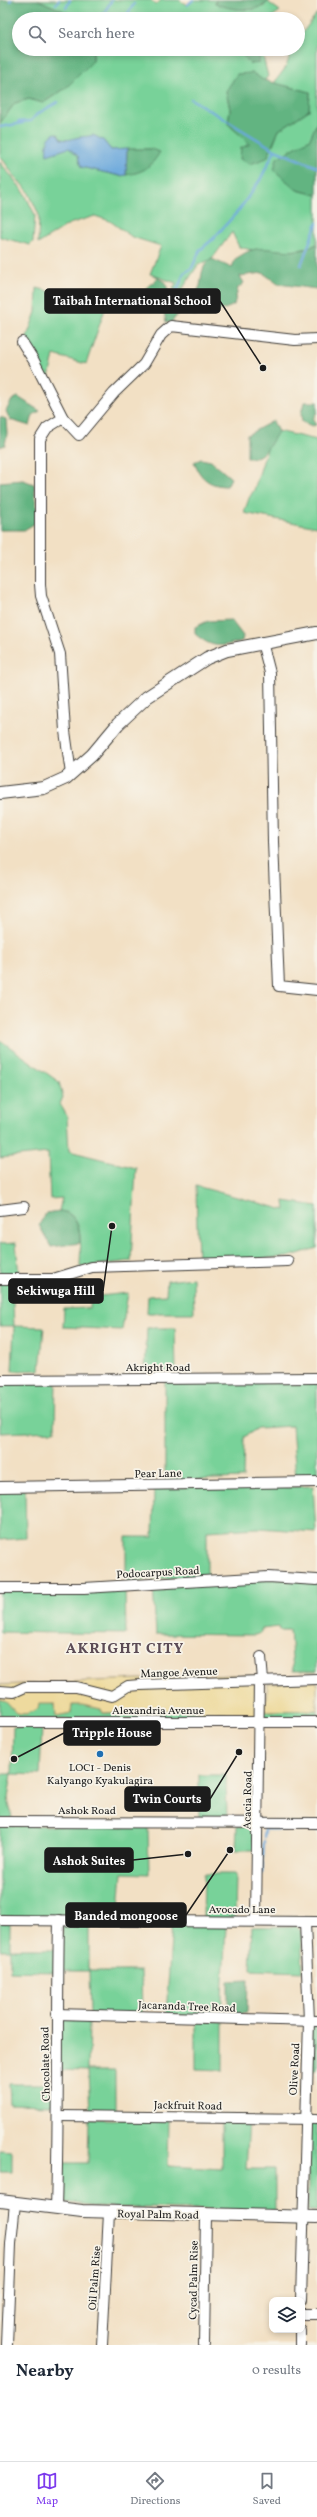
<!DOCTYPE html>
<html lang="en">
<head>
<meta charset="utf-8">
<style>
  :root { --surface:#fff; --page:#f2f2f3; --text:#1f2937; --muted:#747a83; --line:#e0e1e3; --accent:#7c3aed }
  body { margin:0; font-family:Vollkorn,serif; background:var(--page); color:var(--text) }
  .controls { position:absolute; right:12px; bottom:12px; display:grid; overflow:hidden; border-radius:8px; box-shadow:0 2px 6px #0003 }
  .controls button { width:36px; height:36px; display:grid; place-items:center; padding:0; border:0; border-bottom:1px solid var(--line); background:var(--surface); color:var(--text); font:20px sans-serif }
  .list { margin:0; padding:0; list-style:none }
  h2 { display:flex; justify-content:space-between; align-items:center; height:52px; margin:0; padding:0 16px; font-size:17px }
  h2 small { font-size:13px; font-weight:400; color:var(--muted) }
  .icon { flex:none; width:22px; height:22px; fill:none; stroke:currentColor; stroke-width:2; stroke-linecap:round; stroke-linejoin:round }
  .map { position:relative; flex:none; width:317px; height:2345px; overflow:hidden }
  .search { position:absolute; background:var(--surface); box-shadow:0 2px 6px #0003; left:12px; right:12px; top:12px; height:44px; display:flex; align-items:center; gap:10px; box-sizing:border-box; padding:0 14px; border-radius:22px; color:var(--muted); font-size:15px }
  .sheet { height:116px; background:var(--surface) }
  nav { display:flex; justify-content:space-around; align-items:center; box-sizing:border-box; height:56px; border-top:1px solid var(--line); background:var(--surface); font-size:11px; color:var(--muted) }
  nav a { display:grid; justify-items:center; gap:2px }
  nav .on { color:var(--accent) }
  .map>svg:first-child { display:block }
  .green { fill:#78d299; stroke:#4a775a; fill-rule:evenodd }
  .forest { fill:#62b481; stroke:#3f684e }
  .sand { fill:#eeda9e; stroke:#857b5d }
  .water { fill:#6aa8dc; stroke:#43627c }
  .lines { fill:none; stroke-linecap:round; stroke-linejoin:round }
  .stream { stroke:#6aa8dc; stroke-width:2.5 }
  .minor-casing { stroke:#3c3935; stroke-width:12 }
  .tertiary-casing { stroke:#3c3935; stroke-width:14 }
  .minor { stroke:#fff; stroke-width:10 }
  .tertiary { stroke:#fff; stroke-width:12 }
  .poi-dot { fill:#1f6fb2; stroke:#f7f3e8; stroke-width:1.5 }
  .labels { text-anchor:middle; stroke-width:3.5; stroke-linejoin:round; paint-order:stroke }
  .street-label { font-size:11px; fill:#1c1c1c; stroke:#f7f3e8 }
  .poi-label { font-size:11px; fill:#1c1c1c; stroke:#f7f3e8 }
  .district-label { font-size:15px; font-weight:bold; letter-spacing:1px; fill:#5b4b55; stroke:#f7f3e8 }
  .leader { fill:none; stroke:#1c1c1c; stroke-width:1.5 }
  .callout-dot { fill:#1c1c1c; stroke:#f7f3e8; stroke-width:1.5 }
  .callout { fill:#1c1c1c; stroke:#1c1c1c; stroke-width:1.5 }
  .callout-label { font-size:12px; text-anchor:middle; font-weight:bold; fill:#fff }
</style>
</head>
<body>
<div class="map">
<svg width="317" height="2345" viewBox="0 0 317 2345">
  <rect width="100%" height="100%" fill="#f7f3e8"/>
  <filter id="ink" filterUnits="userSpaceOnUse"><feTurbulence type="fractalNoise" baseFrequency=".025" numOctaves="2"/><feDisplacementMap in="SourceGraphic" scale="8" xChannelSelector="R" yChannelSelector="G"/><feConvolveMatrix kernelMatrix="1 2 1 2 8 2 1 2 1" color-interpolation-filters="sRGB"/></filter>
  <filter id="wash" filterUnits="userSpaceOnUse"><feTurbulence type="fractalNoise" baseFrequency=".012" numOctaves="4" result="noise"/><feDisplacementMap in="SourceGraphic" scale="16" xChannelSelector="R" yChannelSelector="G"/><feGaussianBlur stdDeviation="0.9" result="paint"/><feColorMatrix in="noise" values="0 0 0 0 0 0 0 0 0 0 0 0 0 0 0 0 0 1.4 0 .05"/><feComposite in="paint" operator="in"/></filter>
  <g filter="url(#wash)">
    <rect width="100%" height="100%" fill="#f2e0c4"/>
    <g class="green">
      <path d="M38,0H111L99,19H82Z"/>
      <path d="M112,0H151L156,5L161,0H179L187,5L193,0H216L215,4L263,7L268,2L280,11L269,19H100Z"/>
      <path d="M317,13V122L310,139L297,147V190L317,195V244C299,254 259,253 239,247L232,232L212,259L198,265L181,291L173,289L176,283L150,274L161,246L132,237L110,221L95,216L69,224L38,244L39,215L28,191L14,176L0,155V123L15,103L29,99L43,103L66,88L93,61V49H238L259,63V49H261L268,76L265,80L226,91L230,109L228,124L267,158L279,130L309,110L310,92L274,83L286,67L292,49H298V39ZM55,133L58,134L61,139L71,141L79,137L103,140L111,150L151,149L126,175L120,176L81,167L78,156Z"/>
      <path d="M0,162L24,192L35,215L33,242L30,245L0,237Z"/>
      <path d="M37,288L106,306L86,364L54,355L48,382L25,342L36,312Z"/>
      <path d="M273,430L317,440V527L244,513L249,498L254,490Z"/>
      <path d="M0,1040L59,1082L63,1097L60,1104L67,1116L69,1151L136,1168L131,1261L80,1267C80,1248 86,1213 59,1211L62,1198L50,1199L48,1153L0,1158Z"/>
      <path d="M196,1186L285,1210L284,1201L317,1206V1248L288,1257L198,1262Z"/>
      <path d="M16,1243L19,1276L0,1275V1244Z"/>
      <path d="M193,1278L194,1313H147L148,1296L166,1295L167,1281Z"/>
      <path d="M0,1279L12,1281L14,1326L44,1327L40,1370L12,1371L14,1326H0Z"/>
      <path d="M128,1293L122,1330L63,1327L64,1309L90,1308L91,1297Z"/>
      <path d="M147,1328H175L176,1372H145Z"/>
      <path d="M317,1378V1479L296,1478L292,1426L258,1428L244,1437L243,1478L165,1481V1380Z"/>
      <path d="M56,1379L55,1431L0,1433V1381Z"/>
      <path d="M215,1486L266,1488L313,1486L316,1532L258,1528L207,1531V1576L126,1581V1537H153L154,1488Z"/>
      <path d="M0,1490H25L26,1538L0,1540Z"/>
      <path d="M257,1577L317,1582V1671H293L290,1630H280L279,1627L261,1629V1633L255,1635L156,1634L153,1586Z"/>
      <path d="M125,1588L126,1634L0,1632V1589Z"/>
      <path d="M0,1700L55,1704L56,1715L71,1713L72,1705L83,1704L101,1709L103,1713L184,1710L227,1713V1719L0,1720Z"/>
      <path d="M317,1710V1718L263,1719L264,1711Z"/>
      <path d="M42,1726L40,1775L12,1774L8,1798L12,1818L0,1819V1774H12L13,1727Z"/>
      <path d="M199,1775H226L227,1820H199Z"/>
      <path d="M0,1825L148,1827L149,1874L122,1873L118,1918L61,1915L0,1917Z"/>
      <path d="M237,1826L254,1827L255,1850H236Z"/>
      <path d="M204,1874H236L235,1919H203Z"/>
      <path d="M0,1923H10V1949H56L55,1972L10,1971V1950H0Z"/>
      <path d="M89,1923V1971H141L142,2015L90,2014L89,1971H60L63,1924Z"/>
      <path d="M172,1924L226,1927L221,2015L166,2016Z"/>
      <path d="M296,1926L301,1931L303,1972L250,1970L252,1927Z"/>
      <path d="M57,2018L89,2021L88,2070H115V2113H90L88,2071L56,2070Z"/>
      <path d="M223,2021V2070L196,2069V2022Z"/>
      <path d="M312,2024H317V2071H309Z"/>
      <path d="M9,2084H56L55,2105L10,2104Z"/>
      <path d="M89,2119L169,2120L168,2166L222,2169V2120L249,2121L246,2169H275V2211L106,2207L64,2202L61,2191L62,2163H88Z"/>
      <rect x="308" y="2121" width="9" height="90"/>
      <path d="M0,2150L12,2151V2172H0Z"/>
    </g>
    <g class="forest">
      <path d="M0,0H38L82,19H19V49H93V61L66,88L43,103L29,99L15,103L0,123Z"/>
      <path d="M216,0H269V1C255,15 232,9 215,4Z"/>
      <path d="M238,49H259V63L250,64Z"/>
      <path d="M253,73L263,80L310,92L309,110L279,130L267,158L250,164L240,159L241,148L250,144L228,124L230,109L226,91L237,74Z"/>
      <path d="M317,122V195L297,190L274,170L277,158L310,139Z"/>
      <path d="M127,149H151L160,152C150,168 144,172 126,175Z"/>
      <path d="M317,244V289L278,284L263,273L240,276L244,283L238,288L234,305C225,310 204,315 193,315L189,305C191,299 198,292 200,286C202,275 201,265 212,259L232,268L235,259C239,257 244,253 249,251C269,243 291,259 317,244Z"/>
      <path d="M158,278L165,282L177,315L171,323L166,322L164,311L153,302L147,287Z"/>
      <path d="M18,397L40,411L33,415L30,426L10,420L6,411L12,400Z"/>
      <path d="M304,402H317V412L313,419L316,425L312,426L302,422L301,414Z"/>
      <path d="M0,417L6,419L7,434L5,445L0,447Z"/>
      <path d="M273,421L278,432C269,445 265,459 247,458V435Z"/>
      <path d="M201,459L211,461L231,478L227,486C209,486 200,478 194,462Z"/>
      <path d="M23,480L34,484L37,511L34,524L24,530H0V482Z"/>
      <path d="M231,620L243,636L242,641C220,647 213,649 195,634V627L208,621Z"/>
      <path d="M59,1211C76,1212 80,1228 80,1243L51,1247L39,1225L46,1213Z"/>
      <path d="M248,1980L247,2013L236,2015L228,2011V1981Z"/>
    </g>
    <g class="sand">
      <path d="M233,1675L260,1676L258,1719H227L226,1713L184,1710L103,1713L101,1709L82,1705H72L71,1713L56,1716L55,1704H39L38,1709L26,1714L16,1713L6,1702L0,1700V1685Z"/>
      <path d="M317,1681V1710L264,1711L268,1683Z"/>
    </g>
    <path class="water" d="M55,133L58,134L61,139C72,141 71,138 80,137C85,136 87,137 93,135L103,140L111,150L127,149L126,175L120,176L81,167L78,156L69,148L47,155C46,147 46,138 55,133Z"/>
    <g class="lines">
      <g class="stream">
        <path d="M10,1L11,0"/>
        <path d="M56,4L59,0"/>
        <path d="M187,5L193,0"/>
        <path d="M66,8L70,0"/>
        <path d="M100,19L112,0"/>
        <path d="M124,19L134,4"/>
        <path d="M217,19L220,14"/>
        <path d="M106,49H109"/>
        <path d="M191,99L275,150L317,167"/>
        <path d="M0,127L23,123L18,122L31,121L37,114L58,102"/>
        <path d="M301,265L317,223"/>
        <path d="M175,296L184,273L192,268L200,250L213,239L239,210L260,180L275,150"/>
        <path d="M264,1837L265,1829L317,1830"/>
        <path d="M262,1873L264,1841"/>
      </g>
    </g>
  </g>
  <g filter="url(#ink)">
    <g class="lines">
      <defs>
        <g id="minor">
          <path d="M22,342L34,361L63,418L47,428L40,439V584L41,596L60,654L65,731L71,774"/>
          <path d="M63,418L79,435L114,393L144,364L161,335L171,326L295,340L317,339"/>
          <path d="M262,642L270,673L273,842L279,986L317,990"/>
          <path d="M0,1210L24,1207"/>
          <path d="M0,1279H53L92,1267L288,1261"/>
          <path d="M0,1380L317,1378"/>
          <path d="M0,1487L317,1482"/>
          <path d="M0,1588H84L268,1577L317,1580"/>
          <path d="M261,1657L263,1680"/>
          <path d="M0,1691L14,1692L25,1687H76L112,1696L128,1686L140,1685L317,1679"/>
          <path d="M0,1722H317"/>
          <path d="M0,1822L317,1823"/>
          <path d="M0,1920L317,1922"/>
          <path d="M256,1920L259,1681"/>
          <path d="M56,2014L317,2021"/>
          <path d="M59,2116L317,2119"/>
          <path d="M56,2208C59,2112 57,2016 59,1920"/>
          <path d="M301,2300L309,2021L305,1922"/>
          <path d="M302,2314H317"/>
          <path d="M7,2345L11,2244L15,2203"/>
          <path d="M102,2345L109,2213"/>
          <path d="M204,2345L206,2215"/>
          <path d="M300,2345V2330"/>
        </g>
        <g id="tertiary">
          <path d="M0,793L44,788L66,778L92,755L118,724L147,697L207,658L227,650L317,633"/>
          <path d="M0,2201L82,2211L317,2217"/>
        </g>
      </defs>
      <use href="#minor" class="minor-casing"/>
      <use href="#tertiary" class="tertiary-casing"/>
      <use href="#minor" class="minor"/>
      <use href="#tertiary" class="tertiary"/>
    </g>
  </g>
  <circle class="poi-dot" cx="100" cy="1754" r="4"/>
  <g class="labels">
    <g class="street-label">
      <text x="158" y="1371">Akright Road</text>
      <text transform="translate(158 1473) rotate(-1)" y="4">Pear Lane</text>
      <text transform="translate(158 1572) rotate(-3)" y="4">Podocarpus Road</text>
      <text transform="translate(179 1672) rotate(-2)" y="4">Mangoe Avenue</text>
      <text x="158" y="1714">Alexandria Avenue</text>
      <text transform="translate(247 1800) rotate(-89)" y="4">Acacia Road</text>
      <text x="87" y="1814">Ashok Road</text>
      <text x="242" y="1913">Avocado Lane</text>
      <text transform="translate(187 2006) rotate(2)" y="4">Jacaranda Tree Road</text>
      <text transform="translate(45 2064) rotate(-91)" y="4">Chocolate Road</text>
      <text transform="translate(294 2069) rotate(-87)" y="4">Olive Road</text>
      <text transform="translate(188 2105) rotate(1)" y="4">Jackfruit Road</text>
      <text transform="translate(158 2214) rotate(1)" y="4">Royal Palm Road</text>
      <text transform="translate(94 2278) rotate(-86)" y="4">Oil Palm Rise</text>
      <text transform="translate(193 2280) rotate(-89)" y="4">Cycad Palm Rise</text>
    </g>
    <g class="poi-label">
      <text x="100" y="1771">LOC1 - Denis<tspan x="100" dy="13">Kalyango Kyakulagira</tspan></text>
    </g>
    <g class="district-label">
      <text x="125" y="1653">AKRIGHT CITY</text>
    </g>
  </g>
  <path class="leader" d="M263 368L220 301M112 1226L103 1291M14 1759L64 1733M239 1752L210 1799M188 1854L133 1860M230 1850L186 1915"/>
  <g class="callout-dot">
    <circle cx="263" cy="368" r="4"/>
    <circle cx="112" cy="1226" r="4"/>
    <circle cx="14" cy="1759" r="4"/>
    <circle cx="239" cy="1752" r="4"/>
    <circle cx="188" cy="1854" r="4"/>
    <circle cx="230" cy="1850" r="4"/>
  </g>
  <g class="callout">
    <rect x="45" y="289" width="175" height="24" rx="4"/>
    <rect x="9" y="1279" width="94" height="24" rx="4"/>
    <rect x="64" y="1721" width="96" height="24" rx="4"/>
    <rect x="125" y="1787" width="85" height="24" rx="4"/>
    <rect x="45" y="1848" width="88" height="24" rx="4"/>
    <rect x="66" y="1903" width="120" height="24" rx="4"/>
  </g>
  <g class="callout-label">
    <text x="132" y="305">Taibah International School</text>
    <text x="56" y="1295">Sekiwuga Hill</text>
    <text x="112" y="1737">Tripple House</text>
    <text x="167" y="1803">Twin Courts</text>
    <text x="89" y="1865">Ashok Suites</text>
    <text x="126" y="1920">Banded mongoose</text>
  </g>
</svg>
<div class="controls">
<button><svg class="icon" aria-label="layers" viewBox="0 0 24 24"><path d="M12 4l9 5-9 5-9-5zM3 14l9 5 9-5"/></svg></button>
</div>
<div class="search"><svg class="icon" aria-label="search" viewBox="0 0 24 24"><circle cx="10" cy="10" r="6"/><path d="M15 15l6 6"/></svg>Search here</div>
</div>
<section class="sheet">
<h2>Nearby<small>0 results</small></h2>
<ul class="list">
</ul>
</section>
<nav>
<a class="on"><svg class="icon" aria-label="map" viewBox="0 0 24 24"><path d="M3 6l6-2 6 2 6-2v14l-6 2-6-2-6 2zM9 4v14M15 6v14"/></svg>Map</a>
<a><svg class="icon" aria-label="directions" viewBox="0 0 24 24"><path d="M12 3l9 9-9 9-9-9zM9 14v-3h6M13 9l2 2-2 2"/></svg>Directions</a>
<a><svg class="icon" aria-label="saved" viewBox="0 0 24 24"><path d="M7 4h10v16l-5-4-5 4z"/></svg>Saved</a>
</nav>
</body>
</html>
